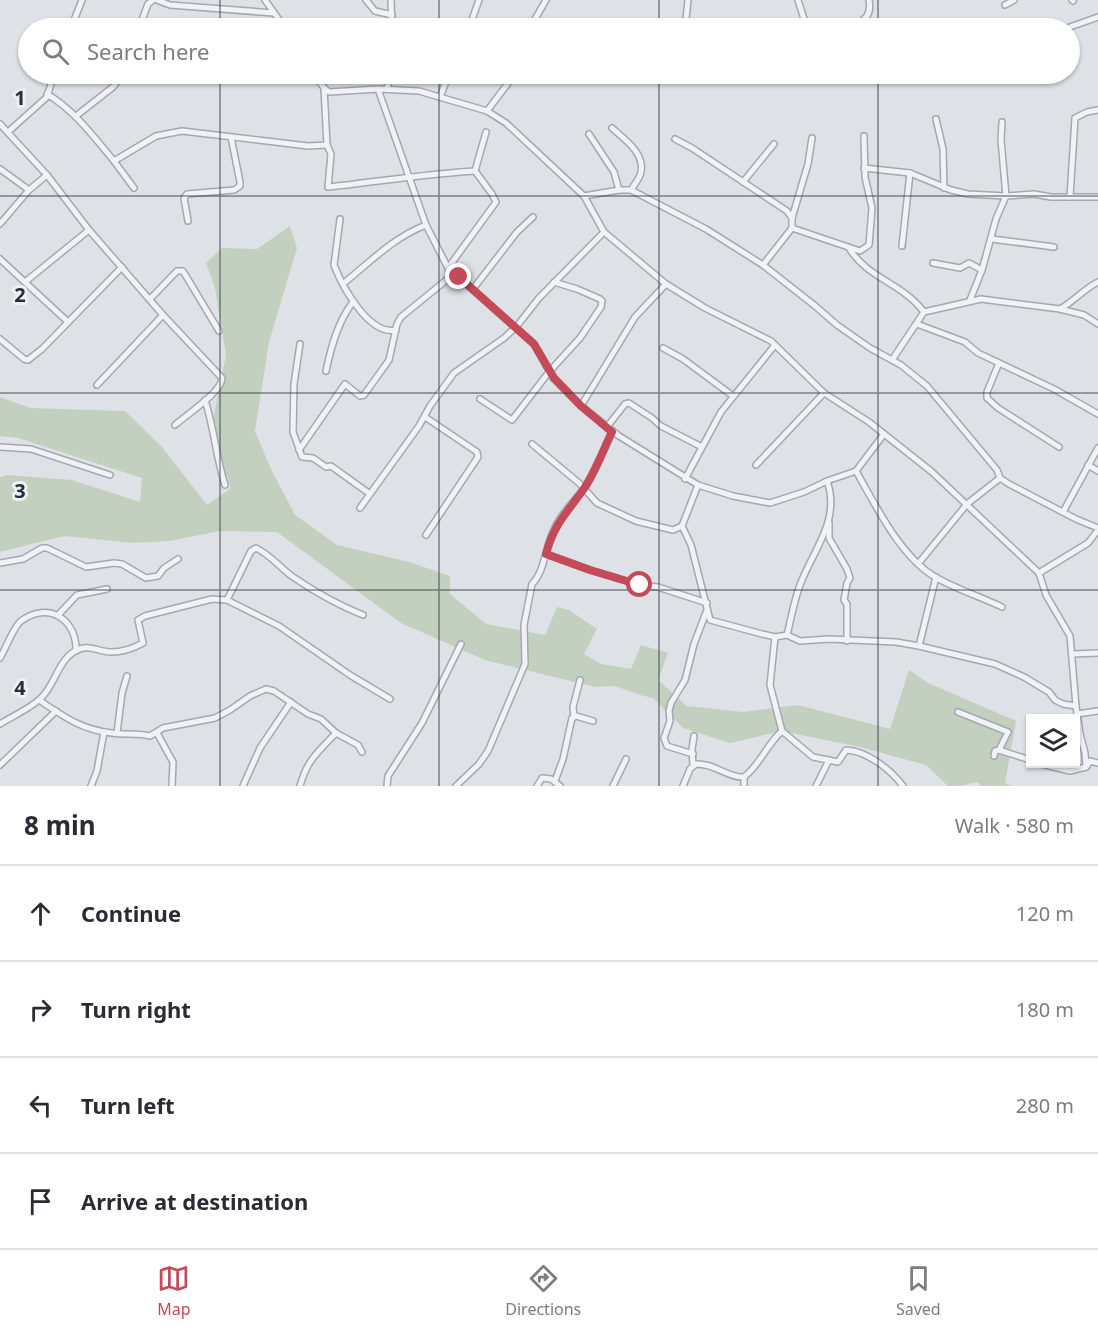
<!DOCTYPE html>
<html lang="en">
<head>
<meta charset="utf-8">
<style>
  :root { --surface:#fff; --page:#f2f2f3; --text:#2b2b33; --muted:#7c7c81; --line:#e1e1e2; --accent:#c44a59 }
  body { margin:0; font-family:"Noto Sans",sans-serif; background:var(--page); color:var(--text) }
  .controls { position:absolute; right:18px; bottom:18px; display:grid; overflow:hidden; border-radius:0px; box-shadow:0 2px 4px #0004 }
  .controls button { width:54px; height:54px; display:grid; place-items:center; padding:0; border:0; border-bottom:2px solid var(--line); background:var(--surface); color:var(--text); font:30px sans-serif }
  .stop { position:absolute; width:18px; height:18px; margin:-14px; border:4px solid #c44a59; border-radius:50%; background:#fff }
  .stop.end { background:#c44a59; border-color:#fff; box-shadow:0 2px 6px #0008 }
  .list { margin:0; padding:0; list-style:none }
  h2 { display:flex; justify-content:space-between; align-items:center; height:78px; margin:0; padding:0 24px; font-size:26px }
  h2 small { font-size:20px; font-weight:400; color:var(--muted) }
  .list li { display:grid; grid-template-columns:39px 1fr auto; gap:18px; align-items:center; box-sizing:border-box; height:96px; padding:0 24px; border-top:2px solid var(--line) }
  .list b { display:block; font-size:22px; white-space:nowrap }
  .list em { font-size:20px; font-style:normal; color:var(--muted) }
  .icon { flex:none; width:33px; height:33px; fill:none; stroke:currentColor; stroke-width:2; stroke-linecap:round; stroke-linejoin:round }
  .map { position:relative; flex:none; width:1098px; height:786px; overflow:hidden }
  .search { position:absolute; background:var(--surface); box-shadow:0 2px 4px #0004; left:18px; right:18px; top:18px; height:66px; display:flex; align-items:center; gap:15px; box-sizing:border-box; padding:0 21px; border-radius:33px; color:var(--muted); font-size:22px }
  .sheet { height:462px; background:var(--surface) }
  nav { display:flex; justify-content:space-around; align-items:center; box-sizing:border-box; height:84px; border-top:2px solid var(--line); background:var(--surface); font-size:16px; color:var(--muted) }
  nav a { display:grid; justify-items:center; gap:3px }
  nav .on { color:var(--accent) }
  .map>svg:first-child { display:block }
  .green { fill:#c3d0bf }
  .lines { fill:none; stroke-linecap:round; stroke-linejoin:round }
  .minor-casing { stroke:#a4a8b0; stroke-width:8 }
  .minor { stroke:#f0f2f5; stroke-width:5 }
  .route { stroke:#c44a59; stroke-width:8 }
  .grid { fill:none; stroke:#282f3c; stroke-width:1.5; stroke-opacity:0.55 }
  .grid-label { font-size:20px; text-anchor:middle; font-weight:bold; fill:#282f3c; stroke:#edf0f4; stroke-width:6; stroke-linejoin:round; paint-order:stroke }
</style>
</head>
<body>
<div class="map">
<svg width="1098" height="786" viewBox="0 0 1098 786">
  <rect width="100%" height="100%" fill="#dee1e6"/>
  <path class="green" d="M290,226L297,248L269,342L255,431L271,469L295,515L337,545L409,562L450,576V594L486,624L545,635L557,607L569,610L597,629L584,654L601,664L631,669L641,645L668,653L658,680L687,706L743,712L798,705L890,729L909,670L928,683L1016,721L1005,783L1011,786H982L977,782L960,786H948L926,765L860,747L781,731L730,743L683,728L653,698L640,695L615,686L595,687L485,660L401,623L277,532L220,531L169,541L134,543L64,536L0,552V477L7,475L72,480L140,502L142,478L18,438L0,436V397L30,408L125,411L162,447L207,505L231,488L211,429L226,355L215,288L206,263L222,248L257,249Z"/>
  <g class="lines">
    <defs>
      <g id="minor">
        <path d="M157,0L170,5L274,13"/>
        <path d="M265,0L285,28"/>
        <path d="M366,0L375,11L392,15"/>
        <path d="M391,0L392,28"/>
        <path d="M798,0L804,19L814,28"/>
        <path d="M1072,0L1073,1"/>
        <path d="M1005,5L1014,0"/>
        <path d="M71,28L82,0"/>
        <path d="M139,28L148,4L153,0"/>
        <path d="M469,28L479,0"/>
        <path d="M530,28L546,0"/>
        <path d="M685,28L688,0"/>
        <path d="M830,28C849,27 874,25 869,0"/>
        <path d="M1067,28L1098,17"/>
        <path d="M239,74L266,78L314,75"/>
        <path d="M314,74L324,88L329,92L378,89L419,91L487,111L506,123L584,196L619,190H631L706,229L763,265L814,305L837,325L870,348L901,365L927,386L997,470L1000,478L1009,484L1076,519L1098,528"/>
        <path d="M324,88L327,145L331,154L328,187C377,182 425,174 475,171"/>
        <path d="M378,89L426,225L448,268L534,344L553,378L581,406L619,436L698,485L733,496L770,503L804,492L827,481L856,471L884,434"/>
        <path d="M387,89L390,74"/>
        <path d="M47,94C75,111 93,136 114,161L156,136L182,131L308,146L327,145"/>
        <path d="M440,97L449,74"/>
        <path d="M487,111L515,74"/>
        <path d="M76,116L113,87L123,74"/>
        <path d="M936,119L943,149L944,188"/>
        <path d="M0,124L47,175L89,230L163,315L222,378C222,392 186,415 175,425"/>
        <path d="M612,128C624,139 645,153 641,172C640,178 634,185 631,190"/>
        <path d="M8,132L47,97L54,74"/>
        <path d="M589,134L614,172L619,190"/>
        <path d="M675,139L692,148L787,211L792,218"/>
        <path d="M114,161L134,188"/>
        <path d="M864,168L910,173L951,190L968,194L1006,196L1034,194L1051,197H1098"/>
        <path d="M0,169L29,190"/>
        <path d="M743,182L774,144"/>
        <path d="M584,196L604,232L666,284L705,308L771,341L824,393L869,422L932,472L1039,573L1046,595L1070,636L1076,706L1080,734L1085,753L1086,767L1090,761L1098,763"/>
        <path d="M1070,197L1075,118L1087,112L1098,110"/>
        <path d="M340,219L334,265C342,286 369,336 396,330"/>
        <path d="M188,221L184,198L187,194L234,190L240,186V182L231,137"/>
        <path d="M0,224L29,190L47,175"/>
        <path d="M792,228L860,251L869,245L872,208L865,177L864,136"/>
        <path d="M992,239L1054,247"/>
        <path d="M902,246L910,173"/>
        <path d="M849,248C868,279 901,282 924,312"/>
        <path d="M0,259L68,322"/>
        <path d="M933,263L960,268L969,263L982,270"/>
        <path d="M763,265L792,228V218L808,164L812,138"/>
        <path d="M448,268L496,202L492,194L475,171L486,132"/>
        <path d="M25,282L89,230"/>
        <path d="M344,283C370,262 394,237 426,225"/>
        <path d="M473,289L517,232L533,217"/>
        <path d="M150,299L177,271H183L219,331"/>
        <path d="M970,300L982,270L996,219L1006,196L1001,140L1002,122"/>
        <path d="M1060,309C1074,301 1084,289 1098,282"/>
        <path d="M917,324L965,342L978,353L1054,389L1098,414"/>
        <path d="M0,339L24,359L28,360L42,349L122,267"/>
        <path d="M300,344L294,384L293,432L302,457L313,458L326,467L331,466L370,494"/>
        <path d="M663,348L683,359L733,396"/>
        <path d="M892,360L924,312L981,299L1060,309L1084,315L1098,324"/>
        <path d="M999,363L987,392V398L998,408L1059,447"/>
        <path d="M326,371C331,347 338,321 353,302"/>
        <path d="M97,385L163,315"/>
        <path d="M480,399L512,420L549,372L580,338L601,307L602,301L600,299L577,289L554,282"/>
        <path d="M205,400C214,428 216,457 225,485"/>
        <path d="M581,406L635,317L666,284"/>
        <path d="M425,417L477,452L478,457L426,535"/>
        <path d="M607,427L625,404L629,403L652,418L661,426L702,447"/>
        <path d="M532,444L579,483L597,503L636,521L673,530L682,526L698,485"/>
        <path d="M0,447L31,449L110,475"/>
        <path d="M299,450L345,384L360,396L364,395L389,360L397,324L401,317L455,273"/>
        <path d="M756,465L824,393"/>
        <path d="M1088,465L1098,471"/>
        <path d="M856,471C876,506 900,556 935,577C956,589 981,597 1002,607"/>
        <path d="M685,479L721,412L775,345"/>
        <path d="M360,508L419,426L430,406L454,373L504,338L517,326L539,298L604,232"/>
        <path d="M1063,512L1098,448"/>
        <path d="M829,523V538L847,569L850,578L847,583L844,600L847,604V641"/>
        <path d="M682,526L691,545L710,620L762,634L775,637L787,635L800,641L829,639L896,642L919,646L995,664L1024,677L1049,692L1055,700L1063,704L1076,706"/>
        <path d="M546,554L590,570L640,585L658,587L707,603"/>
        <path d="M0,563L23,559L42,548H47L86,567L114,563L122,564L146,578L158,576L164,568L178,559"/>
        <path d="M918,564L967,504L1000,478"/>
        <path d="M1039,573L1088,543L1098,530"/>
        <path d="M227,600L251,551L256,548C271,555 280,568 293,577C315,592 338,605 363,615"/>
        <path d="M59,614L77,595L107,589"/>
        <path d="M787,635C791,619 794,601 800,585C813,550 841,520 827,481"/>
        <path d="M775,637L770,685L782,731"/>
        <path d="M919,646L936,577"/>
        <path d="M1073,654L1098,653"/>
        <path d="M0,658C6,648 14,626 21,621C48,601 77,619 76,651"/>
        <path d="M39,700C64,717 82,730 112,733C125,735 137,733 150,736L163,728L215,718L230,710L250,696L266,689L274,691L308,714L321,719L336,733L358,745L362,752"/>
        <path d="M958,712L1008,732L999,750L995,751L994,756"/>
        <path d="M1077,714L1098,711"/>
        <path d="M574,717L573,707L580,680"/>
        <path d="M0,724C13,716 29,709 40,699C55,686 57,662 75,651C88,643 98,652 111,652C122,652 134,648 143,643L138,620L145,616L212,599L227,600L279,626L350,675L390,699"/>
        <path d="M117,733L122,693L127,676"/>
        <path d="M157,733L173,762L172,786"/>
        <path d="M999,750L1030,760"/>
        <path d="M693,754L667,746L664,738L670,721L669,711L671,703L685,680L694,644L707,610"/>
        <path d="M1041,764L1070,771L1086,767"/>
        <path d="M0,765L56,711"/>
        <path d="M693,765L692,749L694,736"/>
        <path d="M744,777V786"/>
        <path d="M555,781L563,759L572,718L576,716L593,721"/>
        <path d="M91,786L97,771L104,732"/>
        <path d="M243,786L260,748L291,702"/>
        <path d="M300,786C307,760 318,752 336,733"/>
        <path d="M387,786L388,776L422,723L461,644"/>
        <path d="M456,786L479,764L488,751L525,664L524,625L532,584C545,571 545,548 553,532C559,516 572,504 583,490C595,473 603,451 612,432"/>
        <path d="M537,786L542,778L551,779L560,786"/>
        <path d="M613,786L626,759"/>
        <path d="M683,786L690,769L696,764C714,763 728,778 744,777C760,765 767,744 782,731L813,757L838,762L846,750C867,751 890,769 903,786"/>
        <path d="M816,786L829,760"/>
      </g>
    </defs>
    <use href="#minor" class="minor-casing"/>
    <use href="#minor" class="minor"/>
  </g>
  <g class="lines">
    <path class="route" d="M459,277L534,344L554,378L581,406L612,432C603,450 595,473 583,490C566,514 554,524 546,554L590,570L640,585"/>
  </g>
  <path class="grid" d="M220,0V28M439,0V28M659,0V28M878,0V28M220,74V786M439,74V786M659,74V786M878,74V786M0,196H1098M0,393H1098M0,590H1098"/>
  <g class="grid-label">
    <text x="20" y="105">1</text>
    <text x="20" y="302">2</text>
    <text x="20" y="498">3</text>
    <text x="20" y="695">4</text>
  </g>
</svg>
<div class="controls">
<button><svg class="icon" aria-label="layers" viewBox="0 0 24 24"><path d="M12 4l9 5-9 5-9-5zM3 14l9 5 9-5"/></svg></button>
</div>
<div class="stop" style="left:640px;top:585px"></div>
<div class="stop end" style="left:459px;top:277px"></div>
<div class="search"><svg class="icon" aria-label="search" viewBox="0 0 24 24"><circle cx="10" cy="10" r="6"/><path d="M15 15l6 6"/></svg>Search here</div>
</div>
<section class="sheet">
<h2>8 min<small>Walk · 580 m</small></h2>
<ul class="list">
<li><svg class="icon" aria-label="ahead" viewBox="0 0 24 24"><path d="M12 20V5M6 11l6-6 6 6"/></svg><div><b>Continue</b></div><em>120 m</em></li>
<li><svg class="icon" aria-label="right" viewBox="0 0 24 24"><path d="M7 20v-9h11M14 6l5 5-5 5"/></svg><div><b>Turn right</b></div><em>180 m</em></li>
<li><svg class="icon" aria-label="left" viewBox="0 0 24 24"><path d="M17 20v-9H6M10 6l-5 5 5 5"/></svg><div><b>Turn left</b></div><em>280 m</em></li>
<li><svg class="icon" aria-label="arrive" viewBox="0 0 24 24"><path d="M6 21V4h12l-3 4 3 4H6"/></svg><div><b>Arrive at destination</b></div></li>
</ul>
</section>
<nav>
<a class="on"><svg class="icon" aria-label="map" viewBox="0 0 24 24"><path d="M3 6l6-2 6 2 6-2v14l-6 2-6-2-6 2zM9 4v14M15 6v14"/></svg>Map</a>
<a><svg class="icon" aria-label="directions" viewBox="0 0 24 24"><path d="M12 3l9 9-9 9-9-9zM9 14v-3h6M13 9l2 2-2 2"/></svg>Directions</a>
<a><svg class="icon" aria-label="saved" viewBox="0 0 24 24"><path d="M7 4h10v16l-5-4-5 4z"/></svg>Saved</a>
</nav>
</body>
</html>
